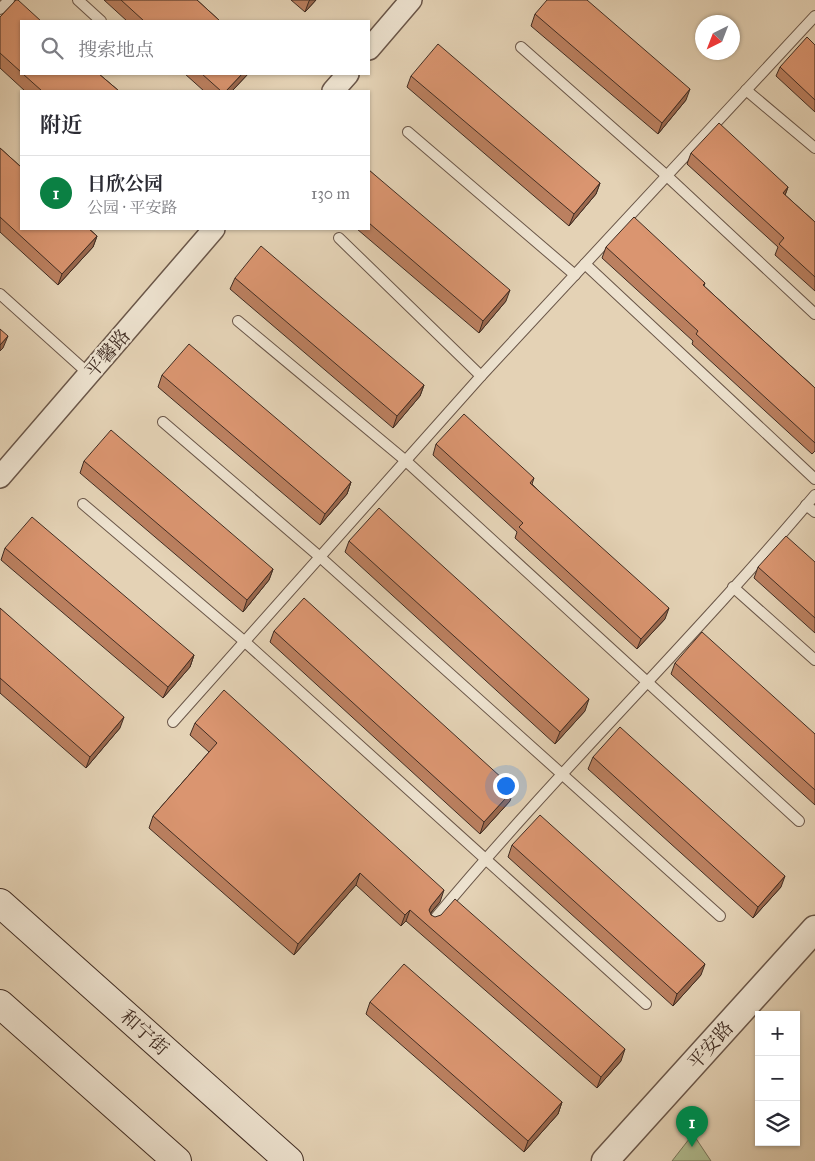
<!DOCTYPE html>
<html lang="zh">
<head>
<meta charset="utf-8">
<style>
  :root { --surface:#fff; --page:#f7f7f7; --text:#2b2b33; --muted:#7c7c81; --line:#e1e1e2; --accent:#0b8043 }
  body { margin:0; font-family:"IM FELL Great Primer","Noto Serif SC",serif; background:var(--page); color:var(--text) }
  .controls { position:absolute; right:15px; bottom:15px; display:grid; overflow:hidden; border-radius:0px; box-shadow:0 1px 4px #0004 }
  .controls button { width:45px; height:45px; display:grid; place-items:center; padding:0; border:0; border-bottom:1px solid var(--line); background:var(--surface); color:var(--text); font:25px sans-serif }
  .compass { position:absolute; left:695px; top:15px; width:45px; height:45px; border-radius:50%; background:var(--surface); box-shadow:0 1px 4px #0004; rotate:222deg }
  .you { position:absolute; left:505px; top:785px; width:18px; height:18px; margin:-12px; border:4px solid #fff; border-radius:50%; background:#1a73e8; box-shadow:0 0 0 8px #1a73e833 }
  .badge { display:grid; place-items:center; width:32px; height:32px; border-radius:50%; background:var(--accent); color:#fff; font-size:16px; font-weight:700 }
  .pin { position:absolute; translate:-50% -41px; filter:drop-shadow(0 1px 2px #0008) }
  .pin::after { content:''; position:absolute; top:26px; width:18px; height:15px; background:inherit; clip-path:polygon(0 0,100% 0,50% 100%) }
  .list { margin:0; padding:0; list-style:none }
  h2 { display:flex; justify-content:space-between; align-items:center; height:65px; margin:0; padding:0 20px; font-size:21px }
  h2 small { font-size:16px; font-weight:400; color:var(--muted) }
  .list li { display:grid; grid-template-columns:32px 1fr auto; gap:15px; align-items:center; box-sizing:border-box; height:75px; padding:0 20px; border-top:1px solid var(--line) }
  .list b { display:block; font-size:19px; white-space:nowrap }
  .list p { margin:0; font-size:16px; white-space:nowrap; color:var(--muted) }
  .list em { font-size:16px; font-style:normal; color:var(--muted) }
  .icon { flex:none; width:28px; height:28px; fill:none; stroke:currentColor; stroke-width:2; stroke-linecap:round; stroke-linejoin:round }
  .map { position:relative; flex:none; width:815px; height:1161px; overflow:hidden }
  .search { position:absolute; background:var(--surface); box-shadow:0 1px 4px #0004; left:20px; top:20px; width:350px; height:55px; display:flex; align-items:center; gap:12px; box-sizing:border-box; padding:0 18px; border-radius:0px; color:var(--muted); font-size:19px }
  .panel { position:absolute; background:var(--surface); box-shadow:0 1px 4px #0004; left:20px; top:90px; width:350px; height:140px; border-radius:0px }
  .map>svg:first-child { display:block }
  .green { fill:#b0bd90; stroke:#78755a }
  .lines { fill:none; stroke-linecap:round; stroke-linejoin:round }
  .service-casing { stroke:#6a5648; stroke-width:12 }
  .minor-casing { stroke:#6a5648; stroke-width:24 }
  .tertiary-casing { stroke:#6a5648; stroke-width:29 }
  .secondary-casing { stroke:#412d23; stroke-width:30 }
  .service { stroke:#ede2cf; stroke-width:10 }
  .minor { stroke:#ede2cf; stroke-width:21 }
  .tertiary { stroke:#ede2cf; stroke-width:26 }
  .secondary { stroke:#ede2cf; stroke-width:28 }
  .wall { fill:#bb8060; stroke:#412d23 }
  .shaded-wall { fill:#99684e; stroke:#412d23 }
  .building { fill:#da9570; stroke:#412d23 }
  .labels { text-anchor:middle; stroke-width:4.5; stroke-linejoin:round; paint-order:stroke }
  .street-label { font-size:19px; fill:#412d23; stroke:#ede2cf }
</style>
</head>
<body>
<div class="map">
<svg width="815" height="1161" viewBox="0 0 815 1161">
  <rect width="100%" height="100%" fill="#e4d2b5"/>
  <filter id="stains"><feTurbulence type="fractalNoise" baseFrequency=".004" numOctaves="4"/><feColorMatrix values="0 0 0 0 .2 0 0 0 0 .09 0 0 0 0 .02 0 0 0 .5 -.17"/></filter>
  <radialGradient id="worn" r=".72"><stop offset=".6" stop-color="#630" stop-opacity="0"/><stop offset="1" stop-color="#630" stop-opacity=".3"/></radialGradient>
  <path class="green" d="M693,1134L711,1161H672Z"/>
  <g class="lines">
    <defs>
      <g id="service">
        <path d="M78,0L101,21"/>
        <path d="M0,9L9,0"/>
        <path d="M521,47L667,176L815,314"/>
        <path d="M746,90L815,148"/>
        <path d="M408,132L575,275"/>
        <path d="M339,238L481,376"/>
        <path d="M585,264L815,479"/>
        <path d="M0,294L89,374"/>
        <path d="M238,321L406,461L799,821"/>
        <path d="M163,422L320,557L720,916"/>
        <path d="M83,504L244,641L646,1004"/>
        <path d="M806,505L815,512"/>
        <path d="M733,587L815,660"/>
        <path d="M173,722L481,376L815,16"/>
        <path d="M432,922C554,775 692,641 815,495"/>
      </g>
      <g id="minor">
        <path d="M369,49L411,0"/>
        <path d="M333,91L348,74"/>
        <path d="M0,477L214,229"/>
      </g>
      <path id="tertiary" d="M605,1161L815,929"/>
      <g id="secondary">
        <path d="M0,903L289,1161"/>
        <path d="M0,1004L177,1161"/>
      </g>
    </defs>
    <use href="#service" class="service-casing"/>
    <use href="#minor" class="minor-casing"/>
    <use href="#tertiary" class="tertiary-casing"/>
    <use href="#secondary" class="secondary-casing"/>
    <use href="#service" class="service"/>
    <use href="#minor" class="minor"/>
    <use href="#tertiary" class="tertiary"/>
    <use href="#secondary" class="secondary"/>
  </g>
  <g class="wall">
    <path d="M104,0H197L220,21H127Z"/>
    <path d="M291,0H316L305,12Z"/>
    <path d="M535,14L686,100L658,134L531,26Z"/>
    <path d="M0,17L21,21V74H99L119,91H25L0,68Z"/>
    <path d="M815,45V112L776,76L780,67Z"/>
    <path d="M185,74H248L232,91H204Z"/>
    <path d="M411,76L600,183L596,194L569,226L407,87Z"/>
    <path d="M0,148L97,236L93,247L58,285L0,232Z"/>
    <path d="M691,153L788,187L785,195L815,222V291L775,255L778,247L687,164Z"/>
    <path d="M369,170L506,301L479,333L357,229H369Z"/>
    <path d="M606,247L705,283L704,286L815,388V451L812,454L692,344L693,341L602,258Z"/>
    <path d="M235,278L424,385L420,396L393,428L230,289Z"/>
    <path d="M162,375L351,482L347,494L320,525L158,387Z"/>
    <path d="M436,444L534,478L532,484L665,619L637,649L515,538L517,532L433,455Z"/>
    <path d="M84,461L273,569L269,580L243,612L80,473Z"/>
    <path d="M349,541L585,711L555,744L345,552Z"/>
    <path d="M5,548L194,655L190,667L163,698L1,560Z"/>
    <path d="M815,562V633L754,578L758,567Z"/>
    <path d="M0,608L120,728L86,768L0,693Z"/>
    <path d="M274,631L510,801L480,834L270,642Z"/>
    <path d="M675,663L815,734V805L671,674Z"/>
    <path d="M195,723L440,902L431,913V915L621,1061L597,1088L406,921L401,926L356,885L294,955L149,828L153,816L209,752L190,735Z"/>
    <path d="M593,757L781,887L753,918L588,769Z"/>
    <path d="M512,845L701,975L673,1006L508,857Z"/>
    <path d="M370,1002L562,1102L558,1114L524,1152L366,1014Z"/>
  </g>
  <g class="shaded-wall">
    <path d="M310,0H316L305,12L309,1Z"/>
    <path d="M242,74H248L232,91H226Z"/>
    <path d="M690,89L686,100L658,134L662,123Z"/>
    <path d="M600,183L596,194L569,226L574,214Z"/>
    <path d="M788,187L784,198L783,193Z"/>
    <path d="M97,236L93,247L58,285L62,274Z"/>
    <path d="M510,290L506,301L479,333L483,321Z"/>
    <path d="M8,336L3,348L0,351V345Z"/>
    <path d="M424,385L420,396L393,428L397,416Z"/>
    <path d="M351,482L347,494L320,525L325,514Z"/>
    <path d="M273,569L269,580L243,612L247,600Z"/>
    <path d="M669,608L665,619L637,649L641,639Z"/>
    <path d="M194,655L190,667L163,698L168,687Z"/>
    <path d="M589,699L585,711L555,744L560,732Z"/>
    <path d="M124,717L120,728L86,768L90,757Z"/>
    <path d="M514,789L510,801L480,834L484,822Z"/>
    <path d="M360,873L356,885L294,955L298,944Z"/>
    <path d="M785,876L781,887L753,918L758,907Z"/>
    <path d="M444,890L440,902L426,918L431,906Z"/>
    <path d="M410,910L406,921L401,926L405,915Z"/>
    <path d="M705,964L701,975L673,1006L677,994Z"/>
    <path d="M625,1049L621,1061L597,1088L601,1077Z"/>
    <path d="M562,1102L558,1114L524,1152L528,1141Z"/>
  </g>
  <g class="building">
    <path d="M16,0H18L41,21H21V72L0,53V17Z"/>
    <path d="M121,0H197L220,21H144Z"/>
    <path d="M547,0H587L690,89L662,123L535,14Z"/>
    <path d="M807,37L815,45V100L780,67Z"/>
    <path d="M438,44L600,183L574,214L411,76Z"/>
    <path d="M23,74H99L119,91H42Z"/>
    <path d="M202,74H242L226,91H221Z"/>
    <path d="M719,123L788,187L783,193L815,222V277L779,244L784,238L691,153Z"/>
    <path d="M0,148L21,167V229H89L97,236L62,274L0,217Z"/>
    <path d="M369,170L510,290L483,321L369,223Z"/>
    <path d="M634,217L705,283L703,285L815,388V443L696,334L698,331L606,247Z"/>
    <path d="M261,246L424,385L397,416L235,278Z"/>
    <path d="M0,329L8,336L0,345Z"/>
    <path d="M189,344L351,482L325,514L162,375Z"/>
    <path d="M464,414L534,478L530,483L669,608L641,639L519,527L523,523L436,444Z"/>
    <path d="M111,430L273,569L247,600L84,461Z"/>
    <path d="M379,508L589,699L560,732L349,541Z"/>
    <path d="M32,517L194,655L168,687L5,548Z"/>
    <path d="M786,536L815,562V618L758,567Z"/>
    <path d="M304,598L514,789L484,822L274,631Z"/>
    <path d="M0,608L124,717L90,757L0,678Z"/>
    <path d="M702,632L815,734V790L675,663Z"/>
    <path d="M224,690L444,890L431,906L429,910L431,915L435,917L441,915L455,899L625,1049L601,1077L410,910L405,915L360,873L298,944L153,816L217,743L195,723Z"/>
    <path d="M620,727L785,876L758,907L593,757Z"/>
    <path d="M540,815L705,964L677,994L512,845Z"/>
    <path d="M404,964L562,1102L528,1141L370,1002Z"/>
  </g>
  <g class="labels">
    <g class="street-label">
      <text transform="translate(107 353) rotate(-49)" y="7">平馨路</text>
      <text transform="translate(145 1032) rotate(42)" y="7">和宁街</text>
      <text transform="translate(710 1045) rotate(-48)" y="7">平安路</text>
    </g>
  </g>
  <rect width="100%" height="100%" filter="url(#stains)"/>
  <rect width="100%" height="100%" fill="url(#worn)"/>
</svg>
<div class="controls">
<button>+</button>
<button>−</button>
<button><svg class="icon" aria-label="layers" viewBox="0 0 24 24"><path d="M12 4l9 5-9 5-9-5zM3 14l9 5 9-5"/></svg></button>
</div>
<svg class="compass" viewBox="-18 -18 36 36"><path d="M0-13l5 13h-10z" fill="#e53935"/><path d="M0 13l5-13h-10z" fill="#7c7c81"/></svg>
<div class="you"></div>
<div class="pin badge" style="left:692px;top:1147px">1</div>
<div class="search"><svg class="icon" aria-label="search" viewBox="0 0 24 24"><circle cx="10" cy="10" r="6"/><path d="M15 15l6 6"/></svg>搜索地点</div>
<section class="panel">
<h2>附近<small></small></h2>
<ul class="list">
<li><span class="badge">1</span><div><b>日欣公园</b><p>公园 · 平安路</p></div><em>130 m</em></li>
</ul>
</section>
</div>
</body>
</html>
